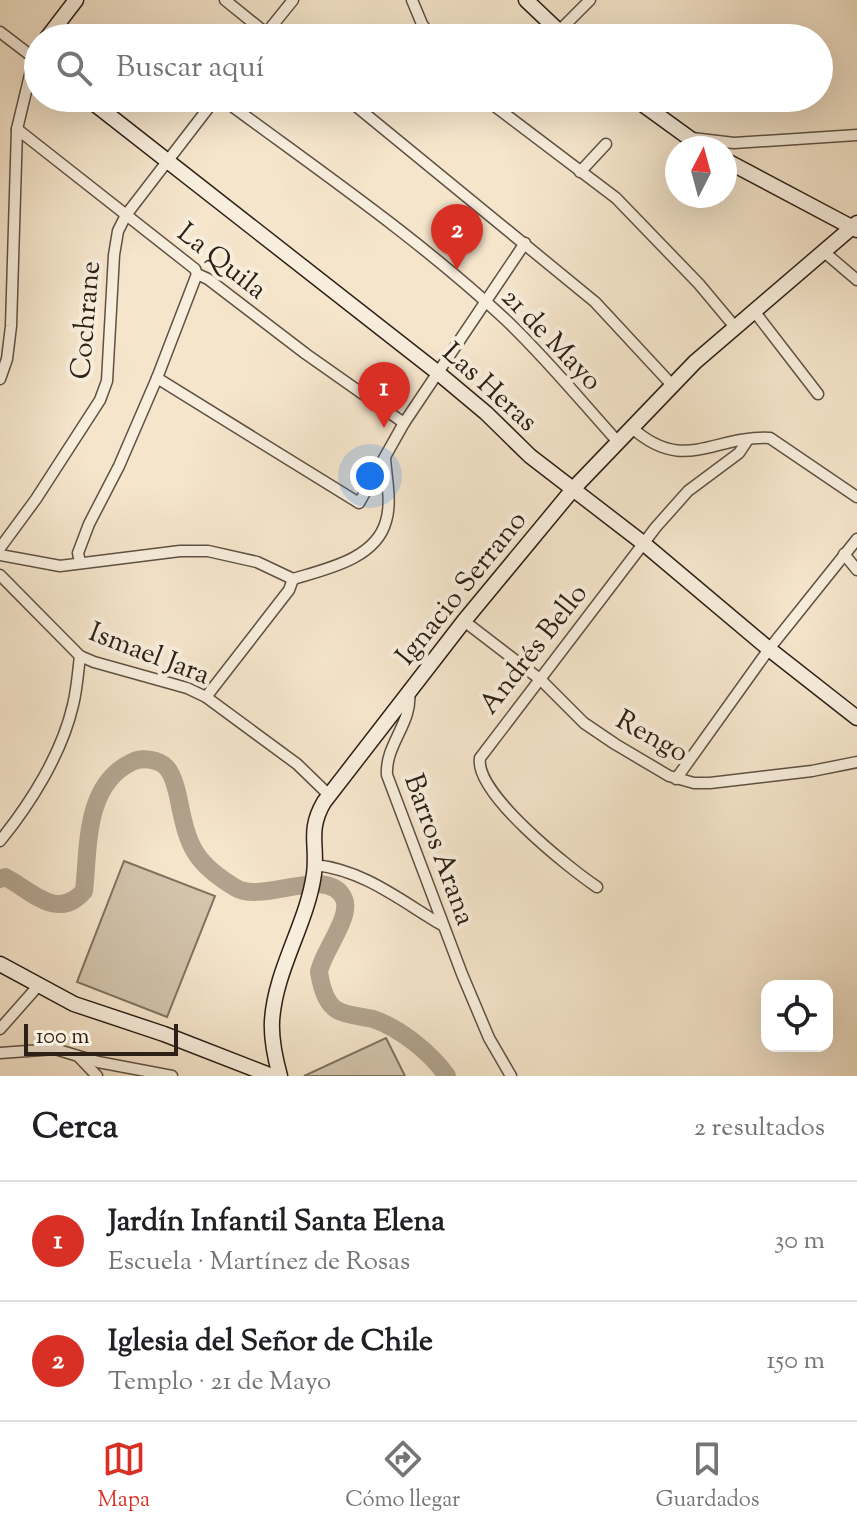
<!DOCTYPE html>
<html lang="es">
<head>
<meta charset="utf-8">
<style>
  :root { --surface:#fff; --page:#f2f2f2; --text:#202124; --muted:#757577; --line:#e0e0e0; --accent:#d93025 }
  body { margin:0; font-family:"Sorts Mill Goudy",serif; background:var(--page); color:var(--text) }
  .controls { position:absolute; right:24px; bottom:24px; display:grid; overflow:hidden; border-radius:16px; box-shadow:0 8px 32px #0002 }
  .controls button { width:72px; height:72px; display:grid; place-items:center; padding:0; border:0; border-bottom:2px solid var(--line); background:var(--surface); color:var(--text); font:40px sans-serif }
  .compass { position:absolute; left:665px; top:136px; width:72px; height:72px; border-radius:50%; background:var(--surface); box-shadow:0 8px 32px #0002; rotate:6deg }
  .scale { position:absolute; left:24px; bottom:20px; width:154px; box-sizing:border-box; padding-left:8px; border:4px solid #2d2016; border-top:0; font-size:22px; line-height:28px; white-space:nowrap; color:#2d2016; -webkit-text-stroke:6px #f8eedd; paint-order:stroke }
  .you { position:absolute; left:370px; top:476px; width:28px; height:28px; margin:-20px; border:6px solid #fff; border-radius:50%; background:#1a73e8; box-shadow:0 0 0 12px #1a73e833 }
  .badge { display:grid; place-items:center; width:52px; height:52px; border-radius:50%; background:var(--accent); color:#fff; font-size:26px; font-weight:700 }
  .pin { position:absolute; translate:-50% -66px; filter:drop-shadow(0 2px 4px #0008) }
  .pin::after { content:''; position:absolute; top:42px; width:28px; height:24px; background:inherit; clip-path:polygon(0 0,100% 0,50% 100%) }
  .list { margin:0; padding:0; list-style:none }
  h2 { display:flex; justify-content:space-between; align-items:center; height:104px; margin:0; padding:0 32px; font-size:34px }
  h2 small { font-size:26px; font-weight:400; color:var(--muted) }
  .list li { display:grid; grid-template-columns:52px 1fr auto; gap:24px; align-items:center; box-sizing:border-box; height:120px; padding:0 32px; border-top:2px solid var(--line) }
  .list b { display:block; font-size:30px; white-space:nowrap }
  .list p { margin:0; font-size:26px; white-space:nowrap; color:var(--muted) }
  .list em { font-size:26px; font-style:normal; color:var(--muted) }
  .icon { flex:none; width:44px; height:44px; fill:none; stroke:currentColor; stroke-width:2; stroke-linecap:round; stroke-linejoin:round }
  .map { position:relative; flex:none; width:857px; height:1076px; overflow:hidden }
  .search { position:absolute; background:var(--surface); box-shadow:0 8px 32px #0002; left:24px; right:24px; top:24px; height:88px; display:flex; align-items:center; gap:20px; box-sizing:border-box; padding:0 28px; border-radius:44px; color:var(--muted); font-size:30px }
  .sheet { height:344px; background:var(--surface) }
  nav { display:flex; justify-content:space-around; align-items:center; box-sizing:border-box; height:112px; border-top:2px solid var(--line); background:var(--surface); font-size:22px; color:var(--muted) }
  nav a { display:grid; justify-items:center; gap:4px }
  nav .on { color:var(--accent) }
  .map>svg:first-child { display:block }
  .park { fill:#d3c4ac; stroke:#807261; stroke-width:2 }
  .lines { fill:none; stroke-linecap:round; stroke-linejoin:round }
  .river { stroke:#b1a28d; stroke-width:18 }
  .street-casing { stroke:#5f5143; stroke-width:13 }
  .secondary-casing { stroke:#2d2016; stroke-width:17 }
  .street { stroke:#f8eedd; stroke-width:10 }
  .secondary { stroke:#f8eedd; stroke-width:14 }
  .labels { text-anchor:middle; stroke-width:8; stroke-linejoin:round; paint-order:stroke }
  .street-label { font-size:28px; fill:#2d2016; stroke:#f8eedd }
</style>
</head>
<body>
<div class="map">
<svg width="857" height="1076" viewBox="0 0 857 1076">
  <rect width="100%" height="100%" fill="#f5e5cb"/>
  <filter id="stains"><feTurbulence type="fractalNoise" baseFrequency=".0025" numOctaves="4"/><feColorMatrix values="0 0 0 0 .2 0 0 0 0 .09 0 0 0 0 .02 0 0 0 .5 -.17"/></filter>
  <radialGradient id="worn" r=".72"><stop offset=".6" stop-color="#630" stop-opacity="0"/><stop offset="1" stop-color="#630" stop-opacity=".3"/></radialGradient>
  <g class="park">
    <path d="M124,861L215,896L167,1017L77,982Z"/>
    <path d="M386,1038L405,1076H304Z"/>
  </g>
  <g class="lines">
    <path class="river" d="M0,879L5,877C31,890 57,922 84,891C89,847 84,785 132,762C141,757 158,759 166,767C173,774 177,791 179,801C188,846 194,863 236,888C263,904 329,864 344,899C352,917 322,953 319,972C321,985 325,1003 337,1010C347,1016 362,1016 373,1019C400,1028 431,1053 447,1076"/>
    <defs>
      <g id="street">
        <path d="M225,0L272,38"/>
        <path d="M412,0L422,24L432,38"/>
        <path d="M559,31L590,0"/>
        <path d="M0,32L34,58L17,129L11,326L7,359L0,379"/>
        <path d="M264,36L293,0"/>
        <path d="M221,98C318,170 418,238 506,320C546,358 581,401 618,442"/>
        <path d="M346,98L595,302L672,385"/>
        <path d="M484,98L616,198L699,284L735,327"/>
        <path d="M17,129L195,269L197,274L208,279L306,354L404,423"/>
        <path d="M692,138L734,143L857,135"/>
        <path d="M580,172L606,144"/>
        <path d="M823,251L857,280"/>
        <path d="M754,311L818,394"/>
        <path d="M157,378L359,503L404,423L525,243"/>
        <path d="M631,427C684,475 713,435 770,438L857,497"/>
        <path d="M0,548L36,499L100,400L107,381L114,255L118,231L126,215L216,98"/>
        <path d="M844,554L857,570"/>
        <path d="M0,555L60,566L180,551H208L257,562L293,579"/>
        <path d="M80,562L78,553L89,524L119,466L157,378L197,274"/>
        <path d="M0,575L80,656L94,662L187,688L206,697L297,764L329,795"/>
        <path d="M293,579C326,569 376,559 386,521C392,502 386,477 385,457"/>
        <path d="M464,621L541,680L584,723L615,744L669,776L694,783H710L812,771L857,762"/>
        <path d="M409,692C413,723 385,744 387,775L462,974L489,1038L511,1076"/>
        <path d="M206,697L289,590L293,579"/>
        <path d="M676,779L769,649L857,539"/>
        <path d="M0,841C31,803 62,753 73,705C77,689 78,672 80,656"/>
        <path d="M315,865C364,870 401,901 442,925"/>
        <path d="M597,887C569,868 474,793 480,758L656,527L688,491L739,453L747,441"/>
        <path d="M0,1029L38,986"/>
        <path d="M0,1053L55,1049L98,1062L172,1076"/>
        <path d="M79,1057L97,1076"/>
      </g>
      <g id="secondary">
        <path d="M526,0L566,38"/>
        <path d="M47,38L76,0"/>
        <path d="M38,52L34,58L38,61"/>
        <path d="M87,98L437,372L486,413L530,456L643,543L769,649L857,718"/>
        <path d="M634,98L703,148"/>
        <path d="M725,160L857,230"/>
        <path d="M0,964L74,1004L164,1034L272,1076"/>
        <path d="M280,1076C275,1058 271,1040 272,1021C275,970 307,924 314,874C318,845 307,831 324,802L464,621L574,488L695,362L857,223"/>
      </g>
    </defs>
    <use href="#street" class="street-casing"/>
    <use href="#secondary" class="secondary-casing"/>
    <use href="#street" class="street"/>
    <use href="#secondary" class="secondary"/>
  </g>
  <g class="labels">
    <g class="street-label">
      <text transform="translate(223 260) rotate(38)" y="10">La Quila</text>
      <text transform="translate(84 320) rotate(-85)" y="10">Cochrane</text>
      <text transform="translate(553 338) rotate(46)" y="10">21 de Mayo</text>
      <text transform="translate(491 386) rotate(42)" y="10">Las Heras</text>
      <text transform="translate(460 587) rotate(-51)" y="10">Ignacio Serrano</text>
      <text transform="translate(532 648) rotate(-52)" y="10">Andrés Bello</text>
      <text transform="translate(150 652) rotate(21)" y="10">Ismael Jara</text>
      <text transform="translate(653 735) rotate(29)" y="10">Rengo</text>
      <text transform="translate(441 849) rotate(70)" y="10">Barros Arana</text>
    </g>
  </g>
  <rect width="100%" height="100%" filter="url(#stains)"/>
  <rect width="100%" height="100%" fill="url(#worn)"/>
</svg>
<div class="controls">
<button><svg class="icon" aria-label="locate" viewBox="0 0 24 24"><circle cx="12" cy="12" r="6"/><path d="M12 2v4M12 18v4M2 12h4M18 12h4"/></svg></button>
</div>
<svg class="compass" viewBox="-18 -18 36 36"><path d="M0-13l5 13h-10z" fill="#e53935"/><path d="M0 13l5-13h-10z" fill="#757577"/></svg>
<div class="scale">100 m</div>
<div class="you"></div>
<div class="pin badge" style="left:384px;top:428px">1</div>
<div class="pin badge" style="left:457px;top:270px">2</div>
<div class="search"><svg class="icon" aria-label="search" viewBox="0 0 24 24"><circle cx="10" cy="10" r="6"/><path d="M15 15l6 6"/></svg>Buscar aquí</div>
</div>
<section class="sheet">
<h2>Cerca<small>2 resultados</small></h2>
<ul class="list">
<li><span class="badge">1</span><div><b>Jardín Infantil Santa Elena</b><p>Escuela · Martínez de Rosas</p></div><em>30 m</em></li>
<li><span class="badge">2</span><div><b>Iglesia del Señor de Chile</b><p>Templo · 21 de Mayo</p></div><em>150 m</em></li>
</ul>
</section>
<nav>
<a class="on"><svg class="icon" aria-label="map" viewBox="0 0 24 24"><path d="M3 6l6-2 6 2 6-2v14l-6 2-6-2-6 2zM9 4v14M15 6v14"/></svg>Mapa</a>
<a><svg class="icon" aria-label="directions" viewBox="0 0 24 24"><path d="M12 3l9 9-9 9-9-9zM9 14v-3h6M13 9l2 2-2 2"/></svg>Cómo llegar</a>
<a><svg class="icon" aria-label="saved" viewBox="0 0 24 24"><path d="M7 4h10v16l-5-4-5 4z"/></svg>Guardados</a>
</nav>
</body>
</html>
